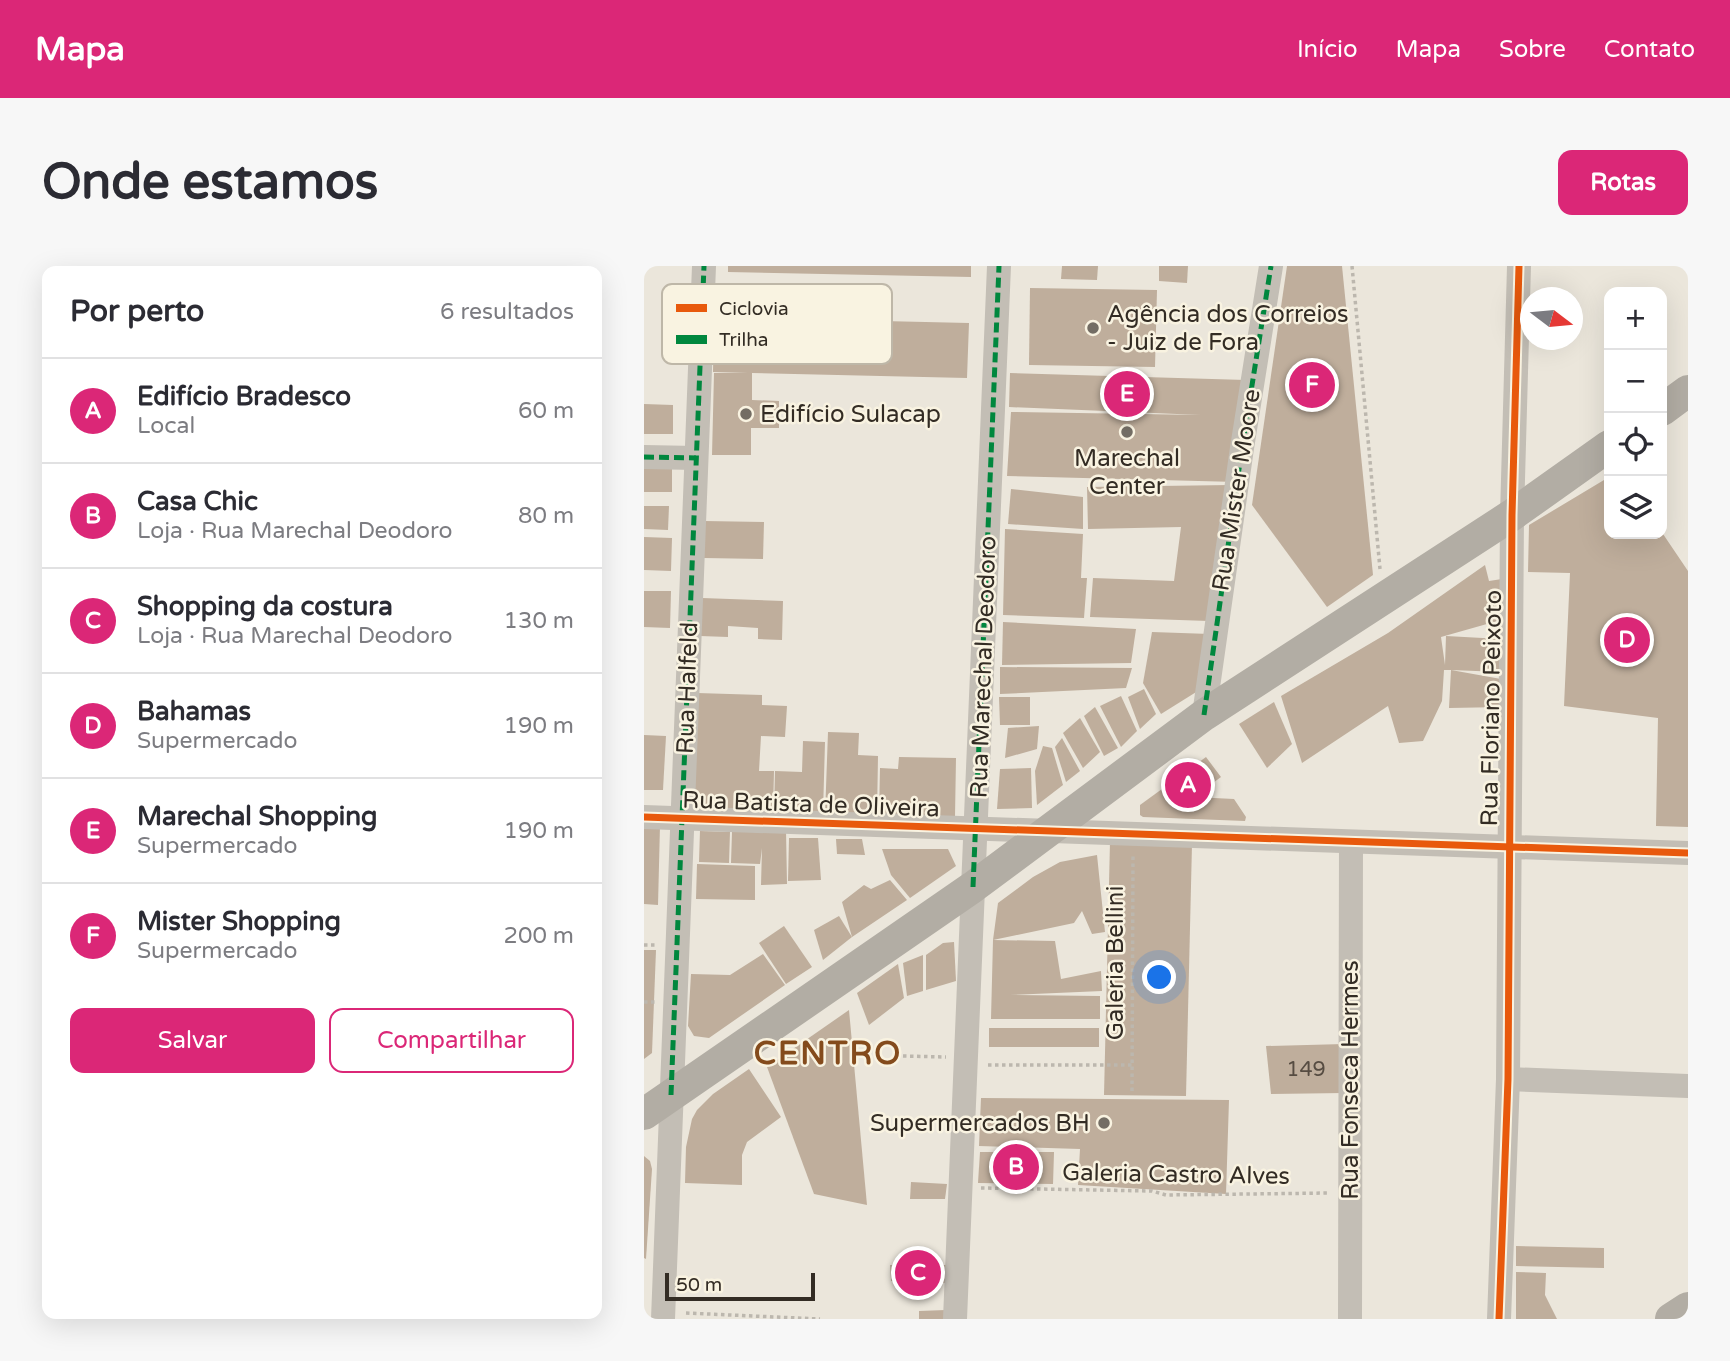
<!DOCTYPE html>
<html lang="pt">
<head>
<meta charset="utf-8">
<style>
  :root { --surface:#fff; --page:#f7f7f7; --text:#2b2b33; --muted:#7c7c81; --line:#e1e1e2; --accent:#db2777 }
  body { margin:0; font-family:"Varela Round",sans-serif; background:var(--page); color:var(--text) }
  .controls { position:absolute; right:21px; top:21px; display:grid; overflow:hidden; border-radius:14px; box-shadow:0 7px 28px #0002 }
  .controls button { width:63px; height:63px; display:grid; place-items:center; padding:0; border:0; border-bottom:2px solid var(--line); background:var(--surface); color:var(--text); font:35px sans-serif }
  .compass { position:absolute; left:876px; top:21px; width:63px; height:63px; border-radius:50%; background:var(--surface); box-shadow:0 7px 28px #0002; rotate:106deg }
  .scale { position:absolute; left:21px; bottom:18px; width:150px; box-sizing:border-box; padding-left:7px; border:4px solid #332c24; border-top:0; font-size:19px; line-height:24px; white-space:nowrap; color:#332c24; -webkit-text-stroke:5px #f9f3e1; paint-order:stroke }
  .you { position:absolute; left:516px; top:712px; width:24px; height:24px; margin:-18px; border:5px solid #fff; border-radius:50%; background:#1a73e8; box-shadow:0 0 0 10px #1a73e833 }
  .badge { display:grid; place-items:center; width:46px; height:46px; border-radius:50%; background:var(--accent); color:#fff; font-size:23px; font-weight:700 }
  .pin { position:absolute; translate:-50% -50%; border:4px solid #fff; box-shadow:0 2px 7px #0006 }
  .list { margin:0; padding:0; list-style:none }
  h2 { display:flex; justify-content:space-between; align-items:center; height:91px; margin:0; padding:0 28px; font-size:30px }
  h2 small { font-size:23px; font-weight:400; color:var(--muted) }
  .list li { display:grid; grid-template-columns:46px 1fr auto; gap:21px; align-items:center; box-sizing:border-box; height:105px; padding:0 28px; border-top:2px solid var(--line) }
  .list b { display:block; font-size:26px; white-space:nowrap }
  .list p { margin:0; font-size:23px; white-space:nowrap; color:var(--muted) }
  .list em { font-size:23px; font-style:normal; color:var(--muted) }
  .actions { display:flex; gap:14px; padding:21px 28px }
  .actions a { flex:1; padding:16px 0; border:2px solid var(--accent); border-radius:14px; text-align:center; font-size:24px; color:var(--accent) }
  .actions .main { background:var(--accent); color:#fff }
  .icon { flex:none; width:38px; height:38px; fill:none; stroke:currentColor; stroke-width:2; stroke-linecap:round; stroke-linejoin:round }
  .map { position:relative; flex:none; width:1044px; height:1053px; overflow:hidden; border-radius:14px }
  header { display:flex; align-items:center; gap:42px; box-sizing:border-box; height:98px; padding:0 35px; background:var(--accent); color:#fff }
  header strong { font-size:33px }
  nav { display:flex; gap:38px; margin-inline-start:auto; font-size:24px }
  .intro { display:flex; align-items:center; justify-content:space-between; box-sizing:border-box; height:168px; padding:0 42px }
  h1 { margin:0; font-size:49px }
  .button { padding:18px 32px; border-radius:14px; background:var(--accent); color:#fff; font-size:24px; font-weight:700 }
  main { display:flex; gap:42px; padding:0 42px }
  aside { flex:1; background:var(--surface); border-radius:14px; box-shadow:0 7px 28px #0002 }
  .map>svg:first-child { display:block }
  .building { fill:#bfae9c }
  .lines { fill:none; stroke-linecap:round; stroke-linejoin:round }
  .path { stroke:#bcb7ae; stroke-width:3.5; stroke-dasharray:3.5 3.5; stroke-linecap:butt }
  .minor { stroke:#c3beb5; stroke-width:24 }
  .major { stroke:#b2ada4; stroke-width:32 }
  .quiet { stroke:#00873e; stroke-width:5; stroke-dasharray:10 5; stroke-linecap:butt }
  .cycleway-casing { stroke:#f9f3e1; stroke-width:11 }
  .cycleway { stroke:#e8590c; stroke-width:7 }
  .poi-dot { fill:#736d64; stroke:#f9f3e1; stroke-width:2.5 }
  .labels { text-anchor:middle; stroke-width:5; stroke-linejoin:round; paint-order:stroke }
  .number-label { font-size:21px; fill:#564c42 }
  .poi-label { font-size:24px; fill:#332c24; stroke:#f9f3e1; text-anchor:start }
  .street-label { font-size:24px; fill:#332c24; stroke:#f9f3e1 }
  .district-label { font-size:32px; font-weight:bold; letter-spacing:2px; fill:#844b1c; stroke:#f9f3e1 }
  .key { fill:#f9f3e1; stroke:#beb7a8; stroke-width:2 }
  .key-label { font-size:19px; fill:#332c24 }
</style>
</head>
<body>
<header>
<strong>Mapa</strong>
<nav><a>Início</a><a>Mapa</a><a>Sobre</a><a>Contato</a></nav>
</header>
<div class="intro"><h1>Onde estamos</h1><a class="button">Rotas</a></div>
<main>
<aside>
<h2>Por perto<small>6 resultados</small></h2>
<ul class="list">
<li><span class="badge">A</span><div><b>Edifício Bradesco</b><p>Local</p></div><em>60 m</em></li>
<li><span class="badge">B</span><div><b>Casa Chic</b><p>Loja · Rua Marechal Deodoro</p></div><em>80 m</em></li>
<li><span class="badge">C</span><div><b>Shopping da costura</b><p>Loja · Rua Marechal Deodoro</p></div><em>130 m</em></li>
<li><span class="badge">D</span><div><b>Bahamas</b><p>Supermercado</p></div><em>190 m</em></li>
<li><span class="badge">E</span><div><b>Marechal Shopping</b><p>Supermercado</p></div><em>190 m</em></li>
<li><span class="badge">F</span><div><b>Mister Shopping</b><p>Supermercado</p></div><em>200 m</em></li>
</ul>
<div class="actions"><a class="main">Salvar</a><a>Compartilhar</a></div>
</aside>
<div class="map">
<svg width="1044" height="1053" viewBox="0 0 1044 1053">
  <rect width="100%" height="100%" fill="#ebe6db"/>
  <g class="building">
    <path d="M84,0H327V11L84,6Z"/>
    <path d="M418,0H454L453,14L417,13Z"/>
    <path d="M515,0H544L543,17L515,15Z"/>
    <path d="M643,0H698L729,309L683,341L608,239Z"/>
    <path d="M386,22L513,24L511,101L385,99Z"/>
    <path d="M70,51L325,57L323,112L108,107V134L135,135V162H107V189H68L70,107H104L69,106Z"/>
    <path d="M366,107L602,114L593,216L363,210L367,146L557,149L365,141Z"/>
    <path d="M0,138L29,139V168H0Z"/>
    <path d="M0,197L28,198V226H0Z"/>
    <path d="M965,211V268H1019L1044,305V561L1012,560L1014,452L920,440L926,307L884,306L885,259Z"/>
    <path d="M586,219L565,355L446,351L449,312L530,315L537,261L444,263L443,221Z"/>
    <path d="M367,223L439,231V263L364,258Z"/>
    <path d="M0,240H25L24,264L0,263Z"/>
    <path d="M60,255L120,256L119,293L60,292Z"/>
    <path d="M361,263L439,268L437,312H443L440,352L359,349Z"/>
    <path d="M0,271L28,272L27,305L0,304Z"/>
    <path d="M841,299L845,315L858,313L857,354L797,371L801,399L802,370L857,373V406L807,404L857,413L859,441L805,442L807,404H800L798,435L779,475L755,477L744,440L658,497L637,430L744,367Z"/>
    <path d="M0,325H27L26,362L0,361Z"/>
    <path d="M58,332L139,335L138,374L114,373V362L84,360V371L56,370Z"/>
    <path d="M359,356L492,363L487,397L358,399Z"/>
    <path d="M508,366L566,368L557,423L517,448L499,417Z"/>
    <path d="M356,401L488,402L482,422L356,428Z"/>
    <path d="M500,423L512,448L496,463L484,431Z"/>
    <path d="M53,427L118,429V439L143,440L141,471L117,470L115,505H130L129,544L49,541Z"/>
    <path d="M477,430L493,465L477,481L456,440Z"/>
    <path d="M355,431H386V459H356Z"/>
    <path d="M630,436L648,478L623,502L595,458Z"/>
    <path d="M451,441L474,482L460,490L440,450Z"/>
    <path d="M436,452L456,486L439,502L419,467Z"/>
    <path d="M395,460L393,483L361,492L364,462Z"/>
    <path d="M184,466L215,467L214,489L234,490L233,550H181Z"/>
    <path d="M0,469L22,470L19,524H0Z"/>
    <path d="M418,472L436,505L422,516L411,481Z"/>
    <path d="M159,475L181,476L179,547L130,546L131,505L158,506Z"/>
    <path d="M399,480L408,482L419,519L393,539L391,505Z"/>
    <path d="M255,491L312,492L311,551L235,549L236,502L254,503Z"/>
    <path d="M562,491L577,511L550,531L590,533L602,551L601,555L499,551L496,549V539Z"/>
    <path d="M387,502L388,542L353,543L356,503Z"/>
    <path d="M0,552L16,559L14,639L0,638Z"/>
    <path d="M142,564L143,618L117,619L118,582L116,598L87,597L88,566Z"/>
    <path d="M56,565L86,566L85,597L55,596Z"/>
    <path d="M145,572H174L177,614L144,615Z"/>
    <path d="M192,573H218L221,589L193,588Z"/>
    <path d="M466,576L548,578L542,830L460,829Z"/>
    <path d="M238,583H304L312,600L266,632L247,609Z"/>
    <path d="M453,589L461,666L448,668L438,645L430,657L349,674L411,675L417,713L457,705L458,725L366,729L456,730V753H347L349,674L354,637L389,611L416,596Z"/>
    <path d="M53,598L111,600V634L52,633Z"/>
    <path d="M246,614L263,634L208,671L198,636L220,619L227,623Z"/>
    <path d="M195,650L208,671L179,694L170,664Z"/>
    <path d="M140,660L168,701L142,718L115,677Z"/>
    <path d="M310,676L312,715L282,724V689L299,677Z"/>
    <path d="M0,684H12L8,787L0,793Z"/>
    <path d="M119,688L141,719L65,772L50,770L44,760L47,708L86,709Z"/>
    <path d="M279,689V725L263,730L259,697Z"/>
    <path d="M254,698L260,732L225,759L213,727Z"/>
    <path d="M205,744L223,939L170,928L123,801Z"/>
    <rect x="345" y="762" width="110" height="19"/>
    <path d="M700,778V827L627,828L622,780Z"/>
    <path d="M105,803L137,851L103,876L98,889V919L41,917L42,881L48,853L53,844L69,828Z"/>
    <path d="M337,832L585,834L582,928L434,919L436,883L335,880Z"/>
    <path d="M336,886H410L409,918L334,917Z"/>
    <path d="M0,890L6,895L8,903L2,993L0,992Z"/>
    <path d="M267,916L303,918L301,933H266Z"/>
    <path d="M872,980L960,982V1002L872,1000Z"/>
    <path d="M246,999H302L301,1017L247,1015Z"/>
    <path d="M872,1006L902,1007L901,1029L913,1053H872Z"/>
    <path d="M302,1044V1053H275V1045Z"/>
  </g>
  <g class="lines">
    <g class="path">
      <path d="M708,0L736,303"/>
      <path d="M0,679H13"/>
      <path d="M0,736H11"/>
      <path d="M259,790L302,791"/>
      <path d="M344,799H488"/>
      <path d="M488,825L489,588"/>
      <path d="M337,922L508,925L522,929L686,927"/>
      <path d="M42,1047L176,1053"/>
    </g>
    <g class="minor">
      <path d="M0,191L52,192"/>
      <path d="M560,449L598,182L627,0"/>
      <path d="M0,551L1044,587"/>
      <path d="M864,813L1044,820"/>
      <path d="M19,1053L60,0"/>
      <path d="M311,1053L355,0"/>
      <path d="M706,1053L707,576"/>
      <path d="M855,1053L864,813L868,249L875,0"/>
    </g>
    <g class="major">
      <path d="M1018,144L1044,125"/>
      <path d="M0,848L329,621L560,449L868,249L965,180"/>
      <path d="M1027,1053L1044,1042"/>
    </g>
    <g class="quiet">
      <path d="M0,191L52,192"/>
      <path d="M560,449L598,182L627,0"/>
      <path d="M329,621L355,0"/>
      <path d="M27,829L60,0"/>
    </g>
    <defs>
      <g id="cycleway">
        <path d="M0,551L1044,587"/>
        <path d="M855,1053L864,813L868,249L875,0"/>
      </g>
    </defs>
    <use href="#cycleway" class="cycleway-casing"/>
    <use href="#cycleway" class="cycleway"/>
  </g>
  <g class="poi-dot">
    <circle cx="449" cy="62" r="7"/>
    <circle cx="102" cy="148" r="7"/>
    <circle cx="483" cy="166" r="7"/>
    <circle cx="460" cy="857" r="7"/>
  </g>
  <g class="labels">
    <g class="number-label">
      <text x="662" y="810">149</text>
    </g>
    <g class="poi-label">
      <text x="463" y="56">Agência dos Correios<tspan x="463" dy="28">- Juiz de Fora</tspan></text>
      <text x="116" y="156">Edifício Sulacap</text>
      <text x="483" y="200" text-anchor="middle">Marechal<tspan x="483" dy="28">Center</tspan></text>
      <text x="446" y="865" text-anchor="end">Supermercados BH</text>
    </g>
    <g class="street-label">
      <text transform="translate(592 224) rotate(-81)" y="8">Rua Mister Moore</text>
      <text transform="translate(339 401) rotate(-88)" y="8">Rua Marechal Deodoro</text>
      <text transform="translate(43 422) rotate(-88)" y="8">Rua Halfeld</text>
      <text transform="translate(847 442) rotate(-89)" y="8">Rua Floriano Peixoto</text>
      <text transform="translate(167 538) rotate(2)" y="8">Rua Batista de Oliveira</text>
      <text transform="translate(471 697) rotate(-90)" y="8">Galeria Bellini</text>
      <text transform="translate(706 814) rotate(-90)" y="8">Rua Fonseca Hermes</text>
      <text transform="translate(532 908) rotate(1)" y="8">Galeria Castro Alves</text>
    </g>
    <g class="district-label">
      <text x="184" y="798">CENTRO</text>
    </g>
  </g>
  <rect x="18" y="18" width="230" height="80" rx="10" class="key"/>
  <rect x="32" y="38" width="31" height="8" fill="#e8590c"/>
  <rect x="32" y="69" width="31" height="9" fill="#00873e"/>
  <g class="key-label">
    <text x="75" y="49">Ciclovia</text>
    <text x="75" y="80">Trilha</text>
  </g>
</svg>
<div class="controls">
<button>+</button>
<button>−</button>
<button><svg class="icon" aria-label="locate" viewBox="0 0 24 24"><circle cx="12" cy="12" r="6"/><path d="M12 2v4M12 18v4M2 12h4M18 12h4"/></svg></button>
<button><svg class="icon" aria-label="layers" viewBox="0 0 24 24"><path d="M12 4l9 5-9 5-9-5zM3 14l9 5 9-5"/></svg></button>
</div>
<svg class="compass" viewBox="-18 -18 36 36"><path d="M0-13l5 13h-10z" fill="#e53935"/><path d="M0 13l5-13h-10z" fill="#7c7c81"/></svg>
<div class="scale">50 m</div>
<div class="you"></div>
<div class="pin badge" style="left:544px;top:519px">A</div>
<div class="pin badge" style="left:372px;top:901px">B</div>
<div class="pin badge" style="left:274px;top:1007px">C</div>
<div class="pin badge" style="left:983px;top:374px">D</div>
<div class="pin badge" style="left:483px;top:128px">E</div>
<div class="pin badge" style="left:668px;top:119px">F</div>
</div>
</main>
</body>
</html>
